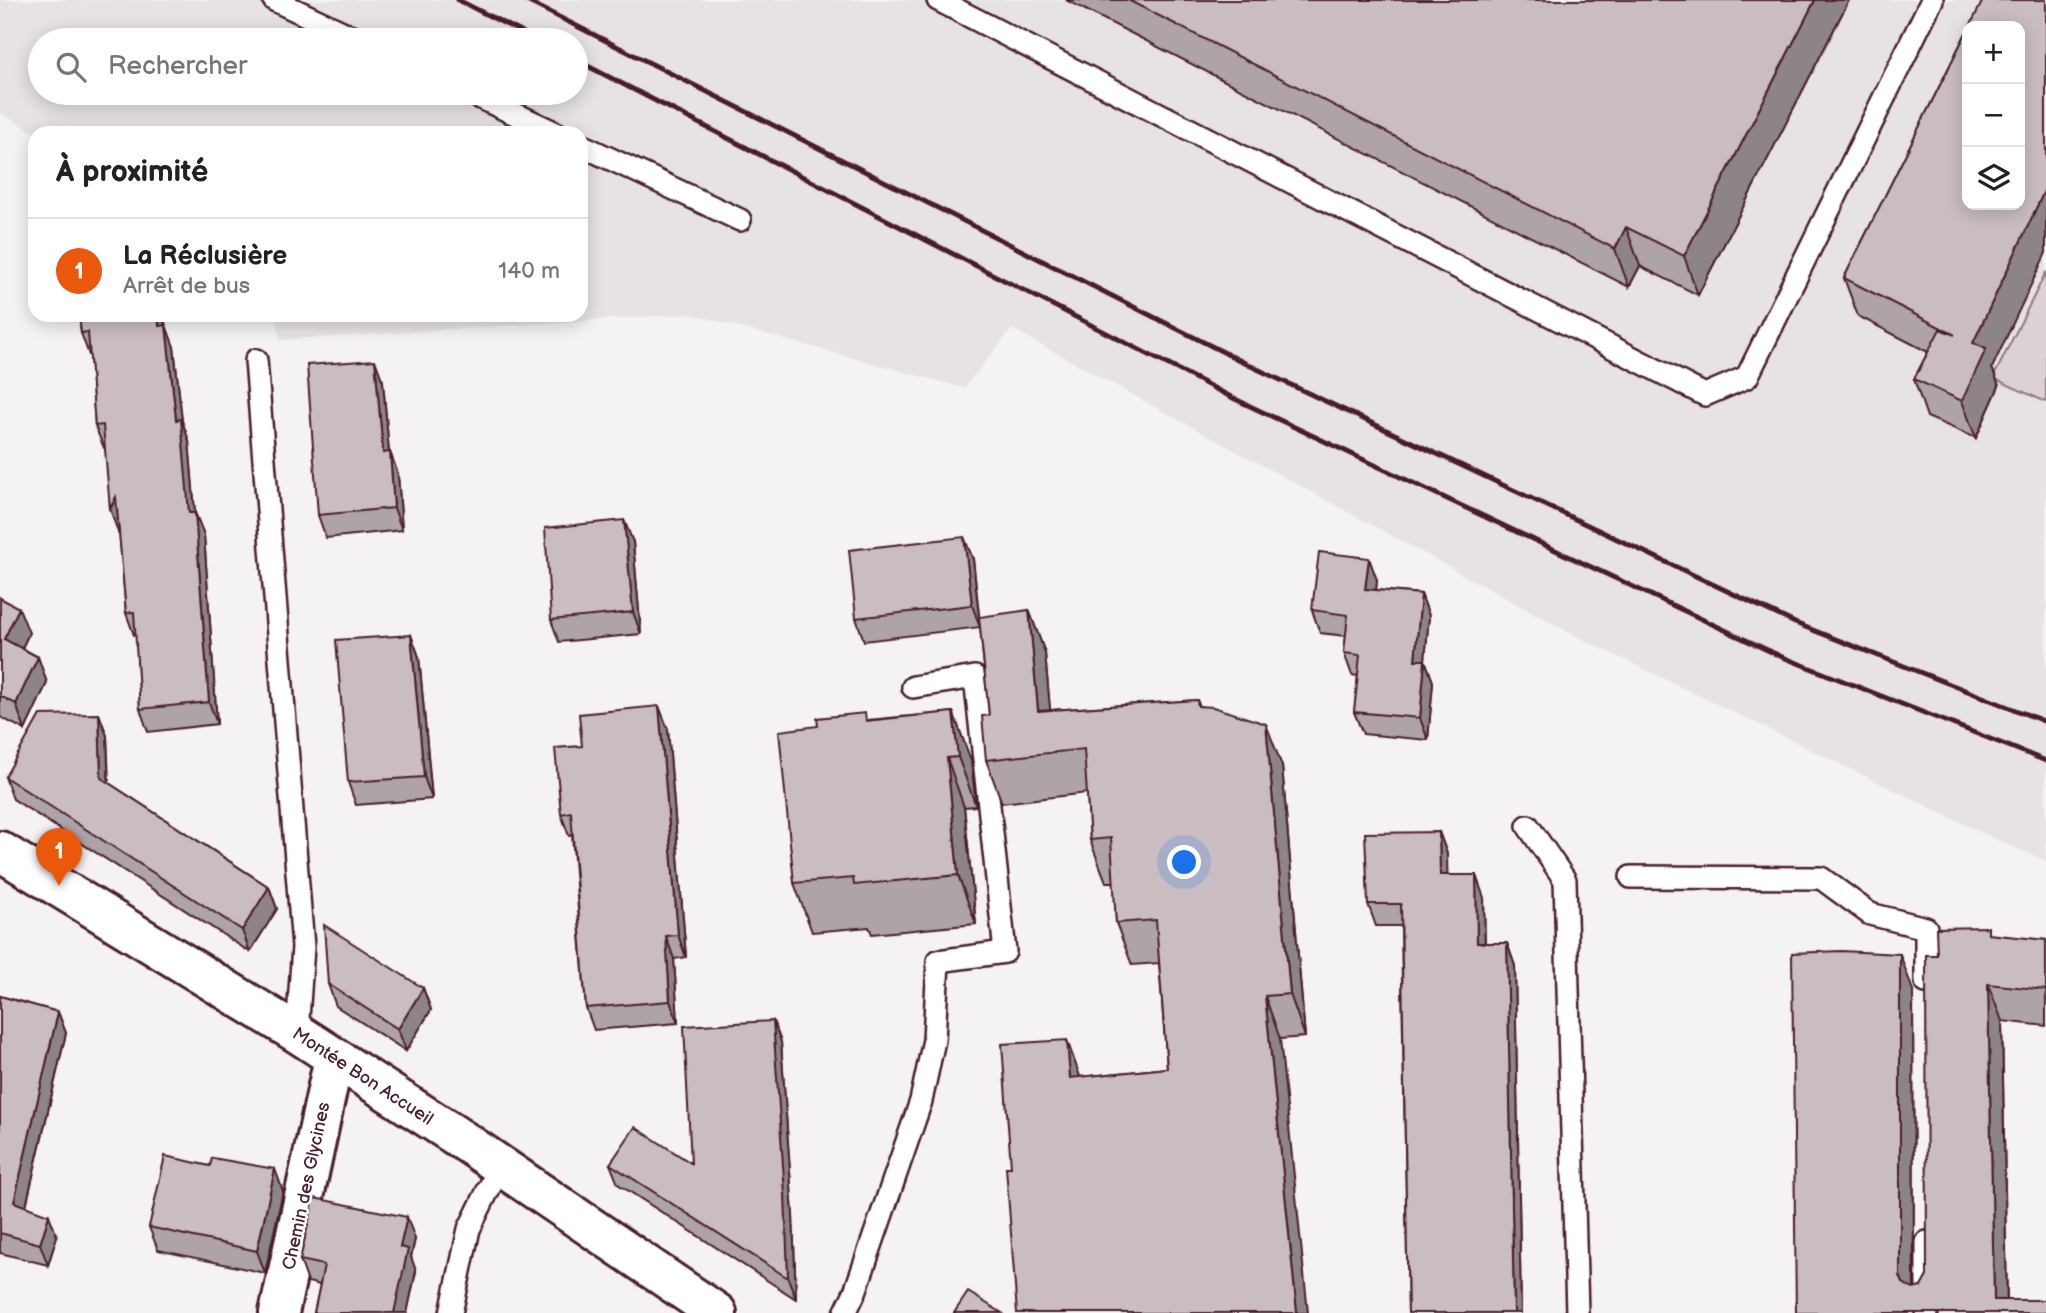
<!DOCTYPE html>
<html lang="fr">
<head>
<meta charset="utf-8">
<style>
  :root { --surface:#fff; --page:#f6f6f6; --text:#222; --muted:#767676; --line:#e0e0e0; --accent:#ea580c }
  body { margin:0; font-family:"Balsamiq Sans",sans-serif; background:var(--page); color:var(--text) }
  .controls { position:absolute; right:21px; top:21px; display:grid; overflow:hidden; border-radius:14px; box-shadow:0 4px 18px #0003 }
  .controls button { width:63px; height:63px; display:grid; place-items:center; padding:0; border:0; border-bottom:2px solid var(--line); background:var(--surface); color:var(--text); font:35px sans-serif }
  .you { position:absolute; left:1185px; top:863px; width:24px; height:24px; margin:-18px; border:5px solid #fff; border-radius:50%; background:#1a73e8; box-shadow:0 0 0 10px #1a73e833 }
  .badge { display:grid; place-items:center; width:46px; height:46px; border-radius:50%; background:var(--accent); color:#fff; font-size:23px; font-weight:700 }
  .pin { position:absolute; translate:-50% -58px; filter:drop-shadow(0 2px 4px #0008) }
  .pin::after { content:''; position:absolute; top:37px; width:24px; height:21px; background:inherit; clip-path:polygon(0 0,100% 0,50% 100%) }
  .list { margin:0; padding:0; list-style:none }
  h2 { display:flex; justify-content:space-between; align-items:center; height:91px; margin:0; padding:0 28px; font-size:30px }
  h2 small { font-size:23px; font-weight:400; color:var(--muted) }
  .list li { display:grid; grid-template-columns:46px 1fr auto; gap:21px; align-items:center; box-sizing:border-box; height:105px; padding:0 28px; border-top:2px solid var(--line) }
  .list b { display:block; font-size:26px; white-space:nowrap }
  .list p { margin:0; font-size:23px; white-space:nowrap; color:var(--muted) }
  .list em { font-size:23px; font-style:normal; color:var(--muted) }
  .icon { flex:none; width:38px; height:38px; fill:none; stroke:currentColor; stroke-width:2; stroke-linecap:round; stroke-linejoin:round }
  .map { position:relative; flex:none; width:2046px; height:1313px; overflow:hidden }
  .search { position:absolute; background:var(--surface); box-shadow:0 4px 18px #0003; left:28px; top:28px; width:560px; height:77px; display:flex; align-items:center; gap:18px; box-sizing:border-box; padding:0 24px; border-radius:38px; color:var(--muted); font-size:26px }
  .panel { position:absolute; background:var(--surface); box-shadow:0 4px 18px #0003; left:28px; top:126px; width:560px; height:196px; border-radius:21px }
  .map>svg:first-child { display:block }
  .built { fill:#e7e2e3; fill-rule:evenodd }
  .green { fill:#dbd2d5; stroke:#927880; stroke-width:2 }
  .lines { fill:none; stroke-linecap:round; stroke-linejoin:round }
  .lane-casing { stroke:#4a1f2b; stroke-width:26 }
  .street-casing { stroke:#4a1f2b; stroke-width:44 }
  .primary-casing { stroke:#4a1f2b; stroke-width:44 }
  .lane { stroke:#fff; stroke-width:21 }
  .street { stroke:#fff; stroke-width:38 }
  .primary { stroke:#fff; stroke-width:38 }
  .rail { stroke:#4a1f2b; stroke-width:5 }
  .wall { fill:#aea3a6; stroke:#4a1f2b; stroke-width:2 }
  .shaded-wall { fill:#8d8487; stroke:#4a1f2b; stroke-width:2 }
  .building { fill:#cabdc1; stroke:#4a1f2b; stroke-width:2 }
  .labels { text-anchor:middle; stroke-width:5; stroke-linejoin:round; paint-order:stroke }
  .street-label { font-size:18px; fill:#4a1f2b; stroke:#fff }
</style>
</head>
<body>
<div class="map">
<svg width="2046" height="1313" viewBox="0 0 2046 1313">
  <rect width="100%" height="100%" fill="#f4f2f2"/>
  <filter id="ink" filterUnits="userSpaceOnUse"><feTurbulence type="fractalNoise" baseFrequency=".0143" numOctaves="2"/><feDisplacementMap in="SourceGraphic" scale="14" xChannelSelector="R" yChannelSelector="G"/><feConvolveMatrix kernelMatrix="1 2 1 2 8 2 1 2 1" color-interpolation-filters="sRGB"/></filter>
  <g filter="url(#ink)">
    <path class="built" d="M0,0H2046V272L1993,378L2046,402V861L1997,840L1576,636L1012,329L964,388L691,314L280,340L276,315H581V133H35L0,113ZM1967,26H2020V205H1967ZM40,40H576V93H40Z"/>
    <path class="green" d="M2046,272V402L1993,378Z"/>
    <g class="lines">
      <defs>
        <g id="lane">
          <path d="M274,0L359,40"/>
          <path d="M938,0L1705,395L1747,377L1932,0"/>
          <path d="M470,93L556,133"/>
          <path d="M581,145L740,220"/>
          <path d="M256,360L303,947L297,1033"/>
          <path d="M1528,826L1565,880L1577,1313"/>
          <path d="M1631,877L1821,878L1870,914L1926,928V982"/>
          <path d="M1927,1242V1313"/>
          <path d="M451,1313L469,1229L500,1166"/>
          <path d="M845,1313L855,1292L921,1101L934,1040L938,961L1005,952L975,677L913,687"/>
        </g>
        <path id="street" d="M279,1313L334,1058"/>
        <path id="primary" d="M0,851L297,1033L470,1145L717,1313"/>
      </defs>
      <use href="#lane" class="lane-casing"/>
      <use href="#street" class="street-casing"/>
      <use href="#primary" class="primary-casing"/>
      <use href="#lane" class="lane"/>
      <use href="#street" class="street"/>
      <use href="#primary" class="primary"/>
      <g class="rail">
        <path d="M458,0L537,40"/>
        <path d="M525,0L1251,366L1795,623L2046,722"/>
        <path d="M576,60L1235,399L1780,656L2046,761"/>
      </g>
    </g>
    <g class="wall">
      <path d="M1066,0H1849L1698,295L1640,266L1629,287Z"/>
      <path d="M1967,31L1992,368L1999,386L1976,438L1927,417L1914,379L1928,352L1858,316L1844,278Z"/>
      <path d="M79,315H164L165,325L174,347L182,421L189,441L195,513L204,535L217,724L148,732L140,709L136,635H134L126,613L119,530L118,532L105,448H104L95,426L90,355H89L81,333Z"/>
      <path d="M383,382L389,452H390L398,474L402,530L326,538L318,515Z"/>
      <path d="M633,542L641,634L559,642L551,620Z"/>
      <path d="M973,559L980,624L1029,610L1045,653L1050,710L1197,700L1200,707L1282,766L1305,1037L1280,1039L1011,1167L1080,1077L1167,1068L1159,963L1132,965L1116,923L1114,882H1106L1090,840L1087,793L1002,803L986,760L989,715L980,627L864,641L856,618Z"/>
      <path d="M1377,580L1376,590L1421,594L1429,616L1425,660L1433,682L1428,740L1363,734L1354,712L1358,676L1352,675L1344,653L1346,636L1320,633L1312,610Z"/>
      <path d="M0,598L29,633L22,648L38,657L47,683L25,730L0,717Z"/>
      <path d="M411,635L419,657L432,799L356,805L348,782Z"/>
      <path d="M953,712L971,761L976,806L964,807L976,924L872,934L869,927L812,932L794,883L868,720Z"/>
      <path d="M99,714L107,736L109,783L269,887L277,909L250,952L13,799L5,777Z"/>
      <path d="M668,729L686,957L674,959L678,1023L594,1030L586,1008L572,835L569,836L561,814L582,746Z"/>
      <path d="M1439,832L1447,854V875L1484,898L1485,943H1507L1515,966L1521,1313H1408L1401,926H1376L1368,904Z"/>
      <path d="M1990,935L2046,940V1026L2002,1021L2007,1300L1796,1313L1913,991L1914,1289L1921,1287L1927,1276L1937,955Z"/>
      <path d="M328,984L423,988L431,1010L406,1051L336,1006Z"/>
      <path d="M0,996L58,1012L66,1033L26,1206L57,1236L48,1265L0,1253Z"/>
      <path d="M773,1021L781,1042L793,1215L796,1299L618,1184L610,1164L691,1163Z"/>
      <path d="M210,1166L283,1191L265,1273L158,1250L149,1227Z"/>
      <path d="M415,1239L411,1257L416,1271L407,1313H314L320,1285L308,1282L300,1260Z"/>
    </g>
    <g class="shaded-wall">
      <path d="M1815,0H1849L1698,295L1684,256Z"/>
      <path d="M2046,187V253L1992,368L1999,386L1976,438L1962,401L1973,343Z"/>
      <path d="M1626,227L1640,266L1629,287L1615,249Z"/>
      <path d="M158,315H164L167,348L159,326Z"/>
      <path d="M166,325L174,347L182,421L189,441L197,536L189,513L176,420Z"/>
      <path d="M375,360L383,382L391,475L383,453Z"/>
      <path d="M390,452L398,474L402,530L394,508Z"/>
      <path d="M116,497L124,519L118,532L110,509Z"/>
      <path d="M195,513L204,535L217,724L209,702Z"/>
      <path d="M624,520L633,542L641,634L633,612Z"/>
      <path d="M964,537L973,559L980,627L972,605Z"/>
      <path d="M1369,558L1377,580L1374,611L1365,589Z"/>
      <path d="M1421,594L1429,616L1423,682L1415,660Z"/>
      <path d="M19,608L29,633L14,665L4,639Z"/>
      <path d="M1029,610L1045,653L1054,754L1038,711Z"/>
      <path d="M411,635L419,657L432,799L424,777Z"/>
      <path d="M38,657L47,683L25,730L16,704Z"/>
      <path d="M1425,660L1433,682L1428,740L1420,718Z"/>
      <path d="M659,706L668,729L686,957L678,935Z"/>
      <path d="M953,712L971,761L976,806L958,757Z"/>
      <path d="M99,714L107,736L109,800L101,778Z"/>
      <path d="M1266,724L1282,766L1305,1037L1290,994Z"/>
      <path d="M947,758L964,807L976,924L958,875Z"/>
      <path d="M1439,832L1447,854L1448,897L1440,875Z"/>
      <path d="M1476,875L1484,898L1485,965L1477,943Z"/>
      <path d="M269,887L277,909L250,952L242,930Z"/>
      <path d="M666,936L674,959L678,1023L670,1001Z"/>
      <path d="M1507,943L1515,966L1521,1313H1514Z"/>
      <path d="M1900,954L1913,991L1914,1313L1900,1276Z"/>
      <path d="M1988,984L2002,1021L2007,1313L1994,1300Z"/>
      <path d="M423,988L431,1010L406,1051L398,1029Z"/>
      <path d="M1265,996L1280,1039L1308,1313H1297Z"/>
      <path d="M58,1012L66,1033L22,1223L14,1202Z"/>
      <path d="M773,1021L781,1042L793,1215L796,1299L788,1278Z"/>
      <path d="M1067,1040L1082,1082L1070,1078Z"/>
      <path d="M275,1169L283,1191L265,1273L257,1251Z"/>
      <path d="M49,1215L57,1236L48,1265L40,1244Z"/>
      <path d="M407,1217L415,1239L411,1257L416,1271L407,1313H394L400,1247Z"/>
    </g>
    <g class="building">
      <path d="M1128,0H1815L1684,256L1626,227L1615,249Z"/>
      <path d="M1983,0H2046V187L1973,343L1986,349L1962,401L1914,379L1940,329L1955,335L1844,278L1967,31V205H2020V26H1970Z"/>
      <path d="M79,315H158L159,326L166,325L176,420L181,419L189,513H195L209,702L140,709L134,612L126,613L116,497L110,509L103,425L95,426L88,332L81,333Z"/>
      <path d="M375,360L383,453L390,452L394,508L318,515L307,365Z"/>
      <path d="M624,520L633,612L551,620L545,528Z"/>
      <path d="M964,537L972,605L856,618L849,550Z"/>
      <path d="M1319,552L1369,558L1365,589L1421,594L1415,660H1425L1420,718L1354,712L1360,655L1344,653L1348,615L1312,610Z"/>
      <path d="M0,598L19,608L4,639L38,657L16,704L0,696Z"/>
      <path d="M1029,610L1038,711L1197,700L1198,706L1213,707L1266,724L1290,994L1265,996L1297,1313H1017L1006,1167H1011L1002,1044L1067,1040L1070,1078L1167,1068L1156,920L1116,923L1111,838L1090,840L1084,749L986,760L982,716L989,715L979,617Z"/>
      <path d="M411,635L424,777L348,782L336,640Z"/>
      <path d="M659,706L678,935L666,936L670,1001L586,1008L571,812L561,814L555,748L582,746L579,714Z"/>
      <path d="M953,712L958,757L947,758L958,875L854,885L853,878L794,883L779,731L818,726L817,718L865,713L866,721Z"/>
      <path d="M99,714L101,778L269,887L242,930L5,777L40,715Z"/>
      <path d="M1439,832L1440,875H1476L1477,943H1507L1514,1313H1408L1401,904H1368L1365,833Z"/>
      <path d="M324,925L423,988L398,1029L328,984Z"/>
      <path d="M1988,927V934L2046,940V990L1988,984L1994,1300H2046V1313H1796L1792,953L1841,951L1900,954V1276L1903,1283L1913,1289L1921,1287L1927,1276L1926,955H1937L1936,928Z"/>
      <path d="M0,996L58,1012L14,1202L49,1215L40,1244L0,1233Z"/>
      <path d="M773,1021L785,1194L788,1278L610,1164L635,1127L691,1163L684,1026Z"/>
      <path d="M165,1156L210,1166L212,1158L275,1169L257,1251L149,1227Z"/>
      <path d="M314,1198L407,1217L400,1247L408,1249L394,1313H314L324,1265L300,1260Z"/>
      <path d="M968,1292L1002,1313H954Z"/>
    </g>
  </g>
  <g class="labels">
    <g class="street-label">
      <text transform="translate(363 1076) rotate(33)" y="6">Montée Bon Accueil</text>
      <text transform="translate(306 1186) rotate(-78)" y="6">Chemin des Glycines</text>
    </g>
  </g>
</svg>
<div class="controls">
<button>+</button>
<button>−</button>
<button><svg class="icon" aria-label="layers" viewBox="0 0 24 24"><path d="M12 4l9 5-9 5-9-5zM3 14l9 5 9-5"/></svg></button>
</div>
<div class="you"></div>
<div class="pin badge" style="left:59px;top:886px">1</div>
<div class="search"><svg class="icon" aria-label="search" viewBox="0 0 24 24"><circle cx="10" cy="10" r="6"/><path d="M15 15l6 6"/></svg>Rechercher</div>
<section class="panel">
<h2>À proximité<small></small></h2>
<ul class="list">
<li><span class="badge">1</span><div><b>La Réclusière</b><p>Arrêt de bus</p></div><em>140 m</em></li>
</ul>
</section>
</div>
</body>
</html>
